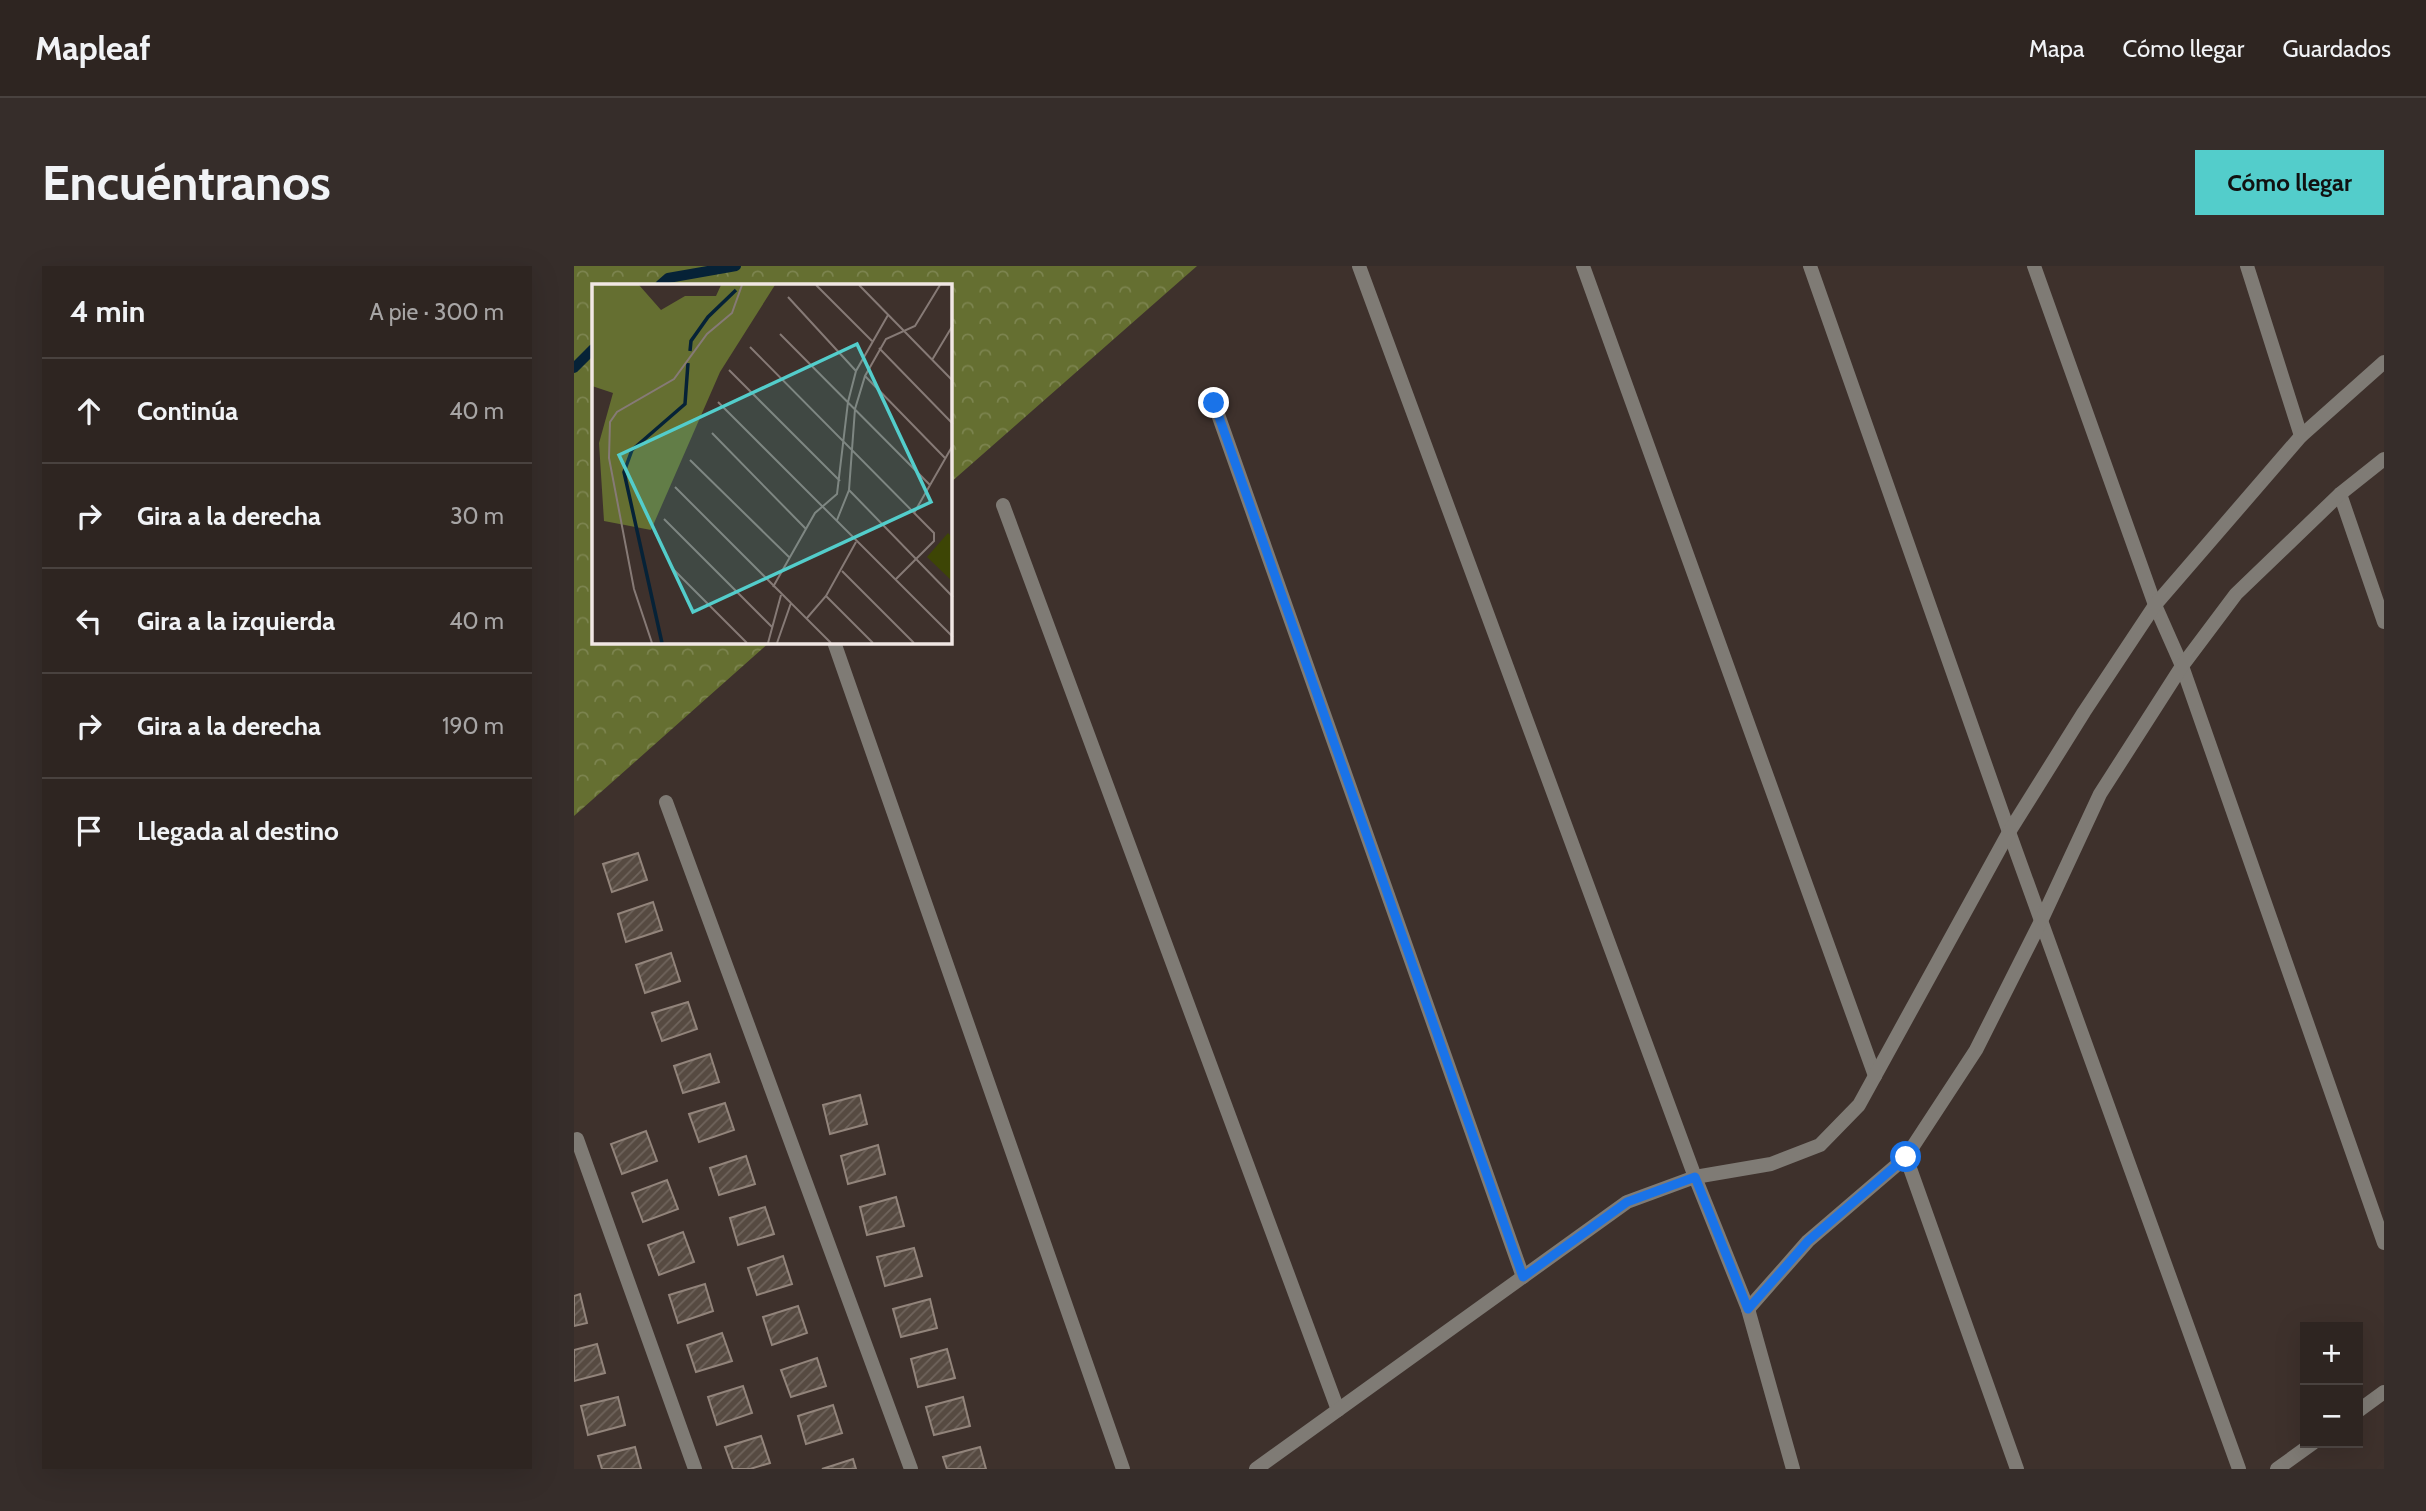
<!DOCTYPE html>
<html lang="es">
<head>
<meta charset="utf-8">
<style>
  :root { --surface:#2e2521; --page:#362d2a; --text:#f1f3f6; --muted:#a7a5a5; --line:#49423f; --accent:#53cdcb }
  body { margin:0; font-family:Cabin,sans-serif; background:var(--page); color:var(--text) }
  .controls { position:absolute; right:21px; bottom:21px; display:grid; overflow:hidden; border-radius:0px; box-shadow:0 7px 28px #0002 }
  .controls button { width:63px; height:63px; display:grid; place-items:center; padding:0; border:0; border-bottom:2px solid var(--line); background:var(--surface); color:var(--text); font:35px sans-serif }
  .stop { position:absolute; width:21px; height:21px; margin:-16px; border:5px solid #1a73e8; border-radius:50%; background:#fff }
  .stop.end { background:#1a73e8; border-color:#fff; box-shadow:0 2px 7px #0008 }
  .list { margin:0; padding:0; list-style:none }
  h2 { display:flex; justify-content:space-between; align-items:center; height:91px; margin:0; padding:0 28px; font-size:30px }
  h2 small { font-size:23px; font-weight:400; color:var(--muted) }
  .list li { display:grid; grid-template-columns:46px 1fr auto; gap:21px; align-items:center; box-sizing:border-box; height:105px; padding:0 28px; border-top:2px solid var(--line) }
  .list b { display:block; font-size:26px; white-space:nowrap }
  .list em { font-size:23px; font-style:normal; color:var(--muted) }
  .icon { flex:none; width:38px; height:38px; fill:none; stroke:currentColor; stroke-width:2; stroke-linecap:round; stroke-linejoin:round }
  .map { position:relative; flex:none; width:1810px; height:1203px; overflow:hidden; border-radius:0px }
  header { display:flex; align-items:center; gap:42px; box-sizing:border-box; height:98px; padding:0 35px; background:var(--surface); border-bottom:2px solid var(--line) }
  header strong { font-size:33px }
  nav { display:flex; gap:38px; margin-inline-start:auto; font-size:24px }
  .intro { display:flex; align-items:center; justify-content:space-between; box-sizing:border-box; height:168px; padding:0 42px }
  h1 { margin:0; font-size:49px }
  .button { padding:18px 32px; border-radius:0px; background:var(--accent); color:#111; font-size:24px; font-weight:700 }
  main { display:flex; gap:42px; padding:0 42px }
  aside { flex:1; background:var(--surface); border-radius:0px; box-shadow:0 7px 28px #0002 }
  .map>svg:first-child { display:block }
  .forest { fill:url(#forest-crowns) }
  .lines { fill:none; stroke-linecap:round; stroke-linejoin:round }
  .stream { stroke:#062237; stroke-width:10 }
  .building { fill:url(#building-hatch); stroke:#92847b; stroke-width:2 }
  .street { stroke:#7f7b75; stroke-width:14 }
  .route { stroke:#1a73e8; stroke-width:9 }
  .inset-river { fill:none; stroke:#062237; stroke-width:3.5 }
  .inset-road { fill:none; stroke:#867a76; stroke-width:2 }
  .view { fill:#53cdcb; fill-opacity:0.15; stroke:#53cdcb; stroke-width:3.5 }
  .inset-edge { fill:none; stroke:#f1e7e4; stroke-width:3.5 }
</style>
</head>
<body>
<header>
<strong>Mapleaf</strong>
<nav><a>Mapa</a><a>Cómo llegar</a><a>Guardados</a></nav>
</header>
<div class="intro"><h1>Encuéntranos</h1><a class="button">Cómo llegar</a></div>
<main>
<aside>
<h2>4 min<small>A pie · 300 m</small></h2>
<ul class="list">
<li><svg class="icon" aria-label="ahead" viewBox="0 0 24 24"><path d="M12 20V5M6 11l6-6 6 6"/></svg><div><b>Continúa</b></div><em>40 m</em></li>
<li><svg class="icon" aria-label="right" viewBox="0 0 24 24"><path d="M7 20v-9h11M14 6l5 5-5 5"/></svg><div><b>Gira a la derecha</b></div><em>30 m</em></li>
<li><svg class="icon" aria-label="left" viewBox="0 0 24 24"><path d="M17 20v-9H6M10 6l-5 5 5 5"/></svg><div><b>Gira a la izquierda</b></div><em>40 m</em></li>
<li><svg class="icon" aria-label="right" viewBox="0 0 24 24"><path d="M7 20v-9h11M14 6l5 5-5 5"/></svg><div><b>Gira a la derecha</b></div><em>190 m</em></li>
<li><svg class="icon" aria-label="arrive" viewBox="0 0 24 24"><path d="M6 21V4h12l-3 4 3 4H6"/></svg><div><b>Llegada al destino</b></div></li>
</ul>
</aside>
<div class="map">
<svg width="1810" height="1203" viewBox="0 0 1810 1203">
  <defs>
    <pattern id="forest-crowns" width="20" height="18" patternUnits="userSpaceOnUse" patternTransform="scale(1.75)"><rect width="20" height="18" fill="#656f31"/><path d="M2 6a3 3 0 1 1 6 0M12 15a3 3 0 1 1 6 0" fill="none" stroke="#7c844f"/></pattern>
    <pattern id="building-hatch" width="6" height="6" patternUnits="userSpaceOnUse" patternTransform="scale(1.75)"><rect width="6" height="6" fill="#564a41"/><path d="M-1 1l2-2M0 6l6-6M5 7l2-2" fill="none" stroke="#6f645c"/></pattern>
  </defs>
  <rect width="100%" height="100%" fill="#3e312c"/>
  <path class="forest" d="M0,0H623L376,217V19H19V376H196L0,550Z"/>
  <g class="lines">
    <g class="stream">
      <path d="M86,19L94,12L162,0"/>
      <path d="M0,102L19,83"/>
    </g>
  </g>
  <g class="building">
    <path d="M64,587L73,614L38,626L29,598Z"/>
    <path d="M79,636L88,664L52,676L44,648Z"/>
    <path d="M97,687L106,715L71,727L62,699Z"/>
    <path d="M114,736L123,763L88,775L78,747Z"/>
    <path d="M136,788L145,816L109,827L100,800Z"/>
    <path d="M286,829L293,858L256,868L249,839Z"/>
    <path d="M151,837L160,864L125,876L115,848Z"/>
    <path d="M72,865L83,895L48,908L37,878Z"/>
    <path d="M304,879L311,908L274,918L267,890Z"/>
    <path d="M172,890L181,918L145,929L136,902Z"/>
    <path d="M93,914L104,943L69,956L58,927Z"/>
    <path d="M322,931L330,960L293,969L286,941Z"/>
    <path d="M191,941L200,968L164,979L156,952Z"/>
    <path d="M109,966L120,996L85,1009L74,979Z"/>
    <path d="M340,982L348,1010L311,1020L303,991Z"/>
    <path d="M209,990L218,1018L183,1029L174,1002Z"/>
    <path d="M131,1018L139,1045L104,1057L95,1029Z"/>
    <path d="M6,1028L13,1057L0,1060V1030Z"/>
    <path d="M356,1033L363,1062L327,1071L319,1043Z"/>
    <path d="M224,1040L233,1067L198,1079L189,1051Z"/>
    <path d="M148,1067L158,1095L122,1106L113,1079Z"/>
    <path d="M23,1078L31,1107L0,1115V1084Z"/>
    <path d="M373,1083L381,1112L344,1121L337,1093Z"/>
    <path d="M243,1092L252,1120L217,1131L207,1104Z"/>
    <path d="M169,1120L178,1147L143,1159L134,1131Z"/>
    <path d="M44,1131L51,1159L14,1169L7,1140Z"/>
    <path d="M389,1131L396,1160L360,1169L352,1141Z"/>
    <path d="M259,1139L268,1167L232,1178L224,1150Z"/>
    <path d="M187,1170L196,1197L176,1203H159L151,1181Z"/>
    <path d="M61,1181L67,1203H28L24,1190Z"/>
    <path d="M406,1181L412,1203H373L369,1191Z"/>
    <path d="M279,1193L282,1203H248Z"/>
  </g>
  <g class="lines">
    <g class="street">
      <path d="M785,0L1121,911L1174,1043L1219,1203"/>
      <path d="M1009,0L1301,810"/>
      <path d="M1236,0L1435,566L1665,1203"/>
      <path d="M1460,0L1581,339L1608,400L1810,977"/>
      <path d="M1673,0L1727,170"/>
      <path d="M640,137L949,1011"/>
      <path d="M1766,228L1810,356"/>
      <path d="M429,239L764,1144"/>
      <path d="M260,376L549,1203"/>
      <path d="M92,536L337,1203"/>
      <path d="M3,873L121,1203"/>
      <path d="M1332,891L1443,1203"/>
      <path d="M1174,1043L1234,975L1332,891L1402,784L1467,655L1526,528L1608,400L1662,328L1766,228L1810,193"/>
      <path d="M1784,1145L1810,1126"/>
      <path d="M682,1203L1053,936L1121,911L1197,898L1246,879L1285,839L1435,566L1510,446L1581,339L1727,170L1810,96"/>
      <path d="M1703,1203L1739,1177"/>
    </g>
  </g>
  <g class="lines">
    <path class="route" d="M640,137L949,1011L1053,936L1121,911L1174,1043L1234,975L1332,891"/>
  </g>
  <g transform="translate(18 18)">
    <rect width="360" height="360" fill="#3e312c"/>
    <path d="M0,1H47L69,26L93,12H124L129,1H183L128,88L59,246L12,237L7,159L21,109L0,102Z" fill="#656f31"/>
    <path d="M356,249L360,253V297L335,273Z" fill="#3d4505"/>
    <path class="inset-river" d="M98,67L99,57L116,33L144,6M70,359L32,188L40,166L93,120L96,79"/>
    <path class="inset-road" d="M224,1L280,57M267,1L361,97M196,13L264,87M188,50L338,201M158,63L342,249V257L303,296M287,64L361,140M340,76L361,41M137,86L248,197M273,92L353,174M126,118L361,353M120,149L214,245M98,176L198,274M83,203L199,319M257,206L361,313M322,229L361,161M72,235L180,343M245,236L257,206L263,125L273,92L294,55L323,42L348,1M81,285L155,359M250,287L322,359M181,303L223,229L245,210L256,118L264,87L296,31M234,312L281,359M215,334L234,312L264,258M60,359L42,305L17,174L18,138L25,128L82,95L115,50L140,29L150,1M176,359L189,311M185,359L199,319L239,359"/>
    <path class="view" d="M265,60L339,218L101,328L27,171Z"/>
    <rect width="360" height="360" class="inset-edge"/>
  </g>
</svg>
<div class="controls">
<button>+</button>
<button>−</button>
</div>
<div class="stop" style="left:1332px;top:891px"></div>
<div class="stop end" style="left:640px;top:137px"></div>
</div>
</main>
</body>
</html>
